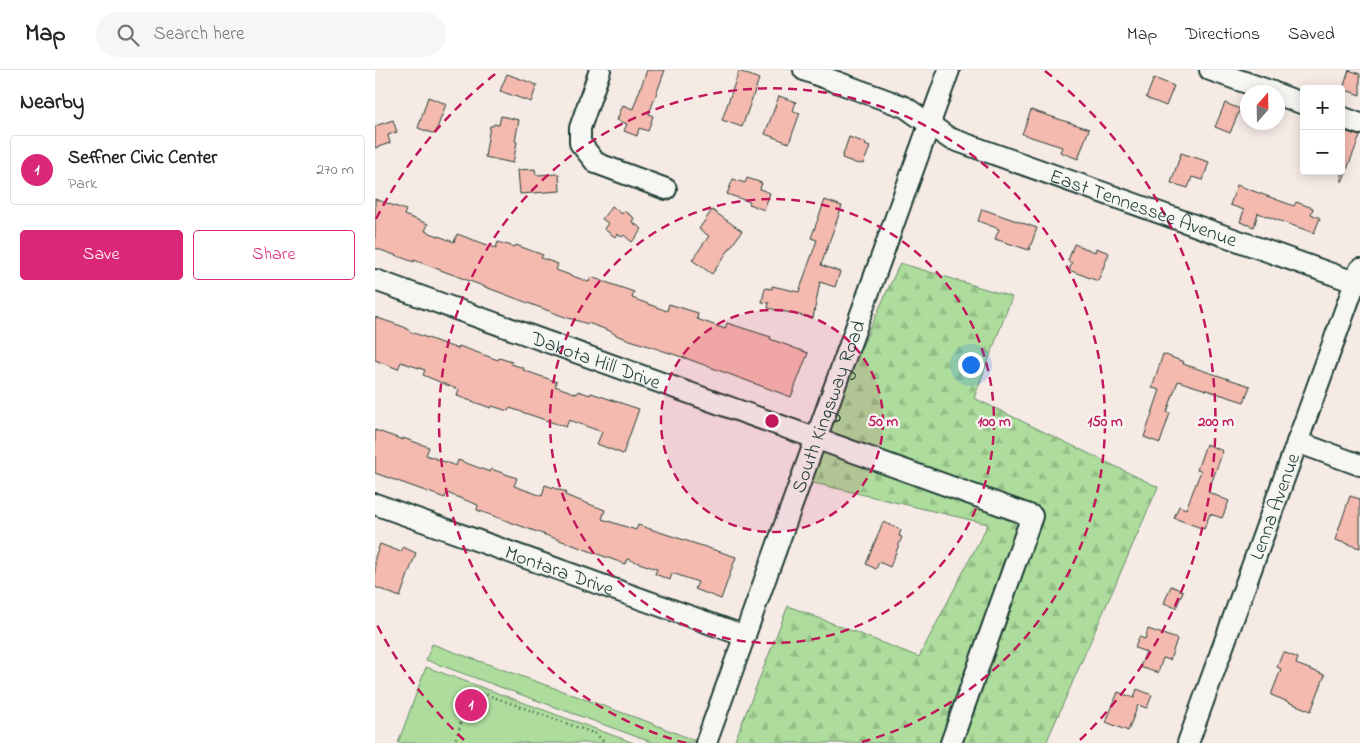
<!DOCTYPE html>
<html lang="en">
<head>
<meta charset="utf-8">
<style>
  :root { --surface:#fff; --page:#f6f6f6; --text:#222; --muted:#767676; --line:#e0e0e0; --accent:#db2777 }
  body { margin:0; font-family:"Indie Flower",sans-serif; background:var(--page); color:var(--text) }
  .controls { position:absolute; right:15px; top:15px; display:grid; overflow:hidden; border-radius:5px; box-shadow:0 2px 12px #0003 }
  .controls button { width:45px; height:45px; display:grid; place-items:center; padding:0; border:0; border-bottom:1px solid var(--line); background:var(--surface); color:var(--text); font:25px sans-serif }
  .compass { position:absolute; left:865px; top:15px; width:45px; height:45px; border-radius:50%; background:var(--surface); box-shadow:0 2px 12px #0003; rotate:20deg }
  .you { position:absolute; left:595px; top:294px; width:18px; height:18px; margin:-12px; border:4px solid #fff; border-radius:50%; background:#1a73e8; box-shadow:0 0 0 8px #1a73e833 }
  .badge { display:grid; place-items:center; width:32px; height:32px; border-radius:50%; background:var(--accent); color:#fff; font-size:16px; font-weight:700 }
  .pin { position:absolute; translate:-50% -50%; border:2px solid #fff; box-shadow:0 1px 5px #0006 }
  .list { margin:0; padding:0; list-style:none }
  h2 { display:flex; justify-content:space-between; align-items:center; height:65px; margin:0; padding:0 20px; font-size:21px }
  h2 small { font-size:16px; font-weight:400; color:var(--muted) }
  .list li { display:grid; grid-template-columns:32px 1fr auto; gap:15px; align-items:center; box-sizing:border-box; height:70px; margin:0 10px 10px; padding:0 10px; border:1px solid var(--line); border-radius:5px }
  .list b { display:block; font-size:19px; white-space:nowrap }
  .list p { margin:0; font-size:16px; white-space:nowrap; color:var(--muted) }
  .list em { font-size:16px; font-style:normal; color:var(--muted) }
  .actions { display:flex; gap:10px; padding:15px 20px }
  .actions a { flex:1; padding:11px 0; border:1px solid var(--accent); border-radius:5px; text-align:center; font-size:18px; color:var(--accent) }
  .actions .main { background:var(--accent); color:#fff }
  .icon { flex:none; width:28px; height:28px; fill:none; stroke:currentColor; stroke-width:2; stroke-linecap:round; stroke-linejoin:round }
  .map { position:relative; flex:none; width:985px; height:673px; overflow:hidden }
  header { display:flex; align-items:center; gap:30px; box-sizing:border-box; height:70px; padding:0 25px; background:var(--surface); border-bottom:1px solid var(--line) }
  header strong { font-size:24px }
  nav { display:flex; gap:28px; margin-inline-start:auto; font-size:18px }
  .search { width:350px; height:45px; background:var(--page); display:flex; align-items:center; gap:12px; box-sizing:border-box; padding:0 18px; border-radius:28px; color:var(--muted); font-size:19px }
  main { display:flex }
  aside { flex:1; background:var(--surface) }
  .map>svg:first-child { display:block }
  .forest { fill:url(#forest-firs); stroke:#668c68 }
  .park { fill:#addc9c; stroke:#668c68 }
  .building { fill:#f5baaf; stroke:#1f3d34 }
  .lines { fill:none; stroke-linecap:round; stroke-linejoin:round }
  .minor-casing { stroke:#1f3d34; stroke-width:24 }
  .path { stroke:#1f3d34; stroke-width:2.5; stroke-dasharray:1 4; stroke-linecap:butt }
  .minor { stroke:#f6f6f2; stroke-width:20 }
  .ring { fill:none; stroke:#c2185b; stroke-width:2.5; stroke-dasharray:9 6 }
  .labels { text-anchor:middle; stroke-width:4.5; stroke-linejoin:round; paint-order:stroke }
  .street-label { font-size:20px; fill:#1f3d34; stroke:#f6f6f2 }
  .centre { fill:#c2185b; stroke:#f6f6f2; stroke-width:2.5 }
  .ring-label { font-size:15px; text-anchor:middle; font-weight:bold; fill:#c2185b; stroke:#f6f6f2; stroke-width:4.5; stroke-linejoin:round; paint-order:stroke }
</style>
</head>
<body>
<header>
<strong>Map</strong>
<div class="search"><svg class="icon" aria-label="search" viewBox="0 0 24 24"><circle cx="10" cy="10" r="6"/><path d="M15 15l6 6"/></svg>Search here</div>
<nav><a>Map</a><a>Directions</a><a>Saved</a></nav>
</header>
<main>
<aside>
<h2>Nearby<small></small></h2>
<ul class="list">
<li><span class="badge">1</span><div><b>Seffner Civic Center</b><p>Park</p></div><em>270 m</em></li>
</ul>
<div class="actions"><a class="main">Save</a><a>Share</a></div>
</aside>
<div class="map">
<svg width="985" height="673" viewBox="0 0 985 673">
  <defs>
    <pattern id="forest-firs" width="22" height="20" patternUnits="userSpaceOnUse" patternTransform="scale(1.25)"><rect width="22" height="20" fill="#addc9c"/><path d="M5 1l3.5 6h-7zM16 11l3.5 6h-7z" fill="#94be87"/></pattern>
  </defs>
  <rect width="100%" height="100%" fill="#f6eae5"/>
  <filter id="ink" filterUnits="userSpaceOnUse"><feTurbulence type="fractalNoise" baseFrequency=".02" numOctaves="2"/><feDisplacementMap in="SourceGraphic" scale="10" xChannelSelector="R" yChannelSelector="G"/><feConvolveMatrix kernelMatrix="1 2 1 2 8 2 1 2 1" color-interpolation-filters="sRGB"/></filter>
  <g filter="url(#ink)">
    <path class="forest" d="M525,193L637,227L599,328L783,417L671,673H359L413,536L544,587L613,454L426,410Z"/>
    <g class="park">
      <path d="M57,574L276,653L323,672L279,673L51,590Z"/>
      <path d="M51,597L259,673H23Z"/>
    </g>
    <g class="building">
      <path d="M272,0H290L274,44L278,46L273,61L264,58L262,66L249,61L252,54L242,50L248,35L258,39Z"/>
      <path d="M974,0L985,4V25L968,19Z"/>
      <path d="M364,1L384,9L367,57L347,50Z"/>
      <path d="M132,4L162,15L156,32L125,21Z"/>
      <path d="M779,8L799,16L791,36L771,28Z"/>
      <path d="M404,26L421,32L418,41L425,43L414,73L390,64Z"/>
      <path d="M53,27L71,34L60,64L43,58Z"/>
      <path d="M850,33L865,39L855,63L840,57Z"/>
      <path d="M656,40L714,59L703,89L685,82L687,77L647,64Z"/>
      <path d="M126,46L144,50L140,71L142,72L138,93L110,87L115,56H118L119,54L124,55Z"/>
      <path d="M18,50L22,62L13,65L15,73L0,78V56Z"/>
      <path d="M966,60L985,66L967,112H966Z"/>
      <path d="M474,67L491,73L490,75L495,77L488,94L484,93L483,94L467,88Z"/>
      <path d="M806,83L834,92L828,110L817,107L813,118L796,113Z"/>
      <path d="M160,99L161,105L184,104L185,121L145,124L143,100Z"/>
      <path d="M372,108L387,113L385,119L395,123L389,140L374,134L375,132L352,124L358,109L370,113Z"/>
      <path d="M862,115L919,136L921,132L938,138L936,144L945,148L939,163L883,143L879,157L865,152L869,140L855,135Z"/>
      <path d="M0,129L31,140L29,145L53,154L50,161L79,172L82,164L121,178L123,172L140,177L141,175L168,185L166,188L183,194L181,200L214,212L216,207L259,222L257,228L292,241L294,234L323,243L322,249L350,259L352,253L396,267L395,269L433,283L416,327L313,289L243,266L235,261L213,253V254L190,247L39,190V192L0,178Z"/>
      <path d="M450,130L467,136L446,195L465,202L460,217L445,212L438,248L393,238L394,233L387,232L390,218L397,219V216L424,222L442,170L436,168Z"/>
      <path d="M237,136L247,144L249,141L259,148L257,152L267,159L257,172L249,165L247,167L242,164L240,167L229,159L233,153L227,149Z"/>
      <path d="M607,139L662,158L654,180L620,169L624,159L603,151Z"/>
      <path d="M337,140L367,161L337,204L317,190L334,166L324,159Z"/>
      <path d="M699,174L720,182L721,178L734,183L723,211L694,200L697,193L693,191Z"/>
      <path d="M0,247L29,257L36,262L83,279L84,276L123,290L124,288L137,292L136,294L149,298L148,300L182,312L180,316L202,324L203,321L215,325L216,323L264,339L248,384L222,374L227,362L194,350L191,357L135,338L133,341L117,336L116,338L82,326L84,320L48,305L50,300L26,292L23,299L0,290Z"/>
      <path d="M788,284L809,292L808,294L875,316L869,332L803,311L792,342L795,343L785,373L769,367L785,320L777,318Z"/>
      <path d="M0,360L28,370V368L54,377L51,385L81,396L83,390L115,402L116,399L142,408L139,416L167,426L170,415L191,422L190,425L230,440L227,449L261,460L263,455L361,487L346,529L320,519L323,512L297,503L295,510L280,504L282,499L252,489L250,494L102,440L103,435L72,423L70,428L0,403Z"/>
      <path d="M831,374L848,381L833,422L854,431L847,448L835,444L829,459L799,448L804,436L811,439L826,401L822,400Z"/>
      <path d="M975,426L985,429V478L960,470Z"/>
      <path d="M508,452L526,460L524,466L527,467L515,497L504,492L501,499L491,494Z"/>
      <path d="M5,474L26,482L28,477L41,483L25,527L0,517V487Z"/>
      <path d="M796,516L808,521L801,538L789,533Z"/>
      <path d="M773,559L802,569L795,590L788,588L783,603L765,597L771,582L760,578L764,567L770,569Z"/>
      <path d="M908,582L923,588L921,594L950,605L936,641L896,625L906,599L902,597Z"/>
      <path d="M762,619L777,625L772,638L763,635L753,661L731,652L743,622L759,628Z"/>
    </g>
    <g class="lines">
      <defs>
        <g id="minor">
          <path d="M225,0L205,58V73L221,93L291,119"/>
          <path id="s1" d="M429,0L530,37L574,68L985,214"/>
          <path d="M835,0L898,22"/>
          <path d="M902,24L929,34"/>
          <path d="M966,47L985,54"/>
          <path id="s2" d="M0,210L657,446L576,673"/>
          <path d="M922,372L985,395"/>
          <path id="s3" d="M0,434L370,566"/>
          <path id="s4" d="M331,673L574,0"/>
          <path id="s5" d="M813,673L985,199"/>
        </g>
      </defs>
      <use href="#minor" class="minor-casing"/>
      <path class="path" d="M79,673L94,631L102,624H110L221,664L230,673"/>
      <use href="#minor" class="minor"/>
    </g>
  </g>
  <circle cx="397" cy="351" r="111" fill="#c2185b" fill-opacity=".12"/>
  <g class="ring">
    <circle cx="397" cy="351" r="111"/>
    <circle cx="397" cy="351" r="222"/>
    <path d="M311 673A333 333 0 1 1 483 673"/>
    <path d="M89 670A444 444 0 0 1 1 553M1 149A444 444 0 0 1 124 1M670 1A444 444 0 0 1 705 670"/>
  </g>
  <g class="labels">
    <g class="street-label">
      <text dy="7" stroke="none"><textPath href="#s1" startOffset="368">East Tennessee Avenue</textPath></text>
      <text dy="7" stroke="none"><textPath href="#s2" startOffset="235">Dakota Hill Drive</textPath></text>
      <text dy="7" stroke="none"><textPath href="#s4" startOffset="358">South Kingsway Road</textPath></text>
      <text dy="7" stroke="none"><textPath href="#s5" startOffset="252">Lenna Avenue</textPath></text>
      <text dy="7" stroke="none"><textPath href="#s3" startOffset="196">Montara Drive</textPath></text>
    </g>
  </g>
  <circle cx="397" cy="351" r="8" class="centre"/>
  <g class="ring-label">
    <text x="508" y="356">50 m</text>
    <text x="619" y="356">100 m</text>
    <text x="730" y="356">150 m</text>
    <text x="841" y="356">200 m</text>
  </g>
</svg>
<div class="controls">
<button>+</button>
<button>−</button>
</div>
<svg class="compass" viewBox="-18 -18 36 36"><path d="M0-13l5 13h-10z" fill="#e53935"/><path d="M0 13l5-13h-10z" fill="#767676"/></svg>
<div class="you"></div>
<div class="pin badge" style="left:96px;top:635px">1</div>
</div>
</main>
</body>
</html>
